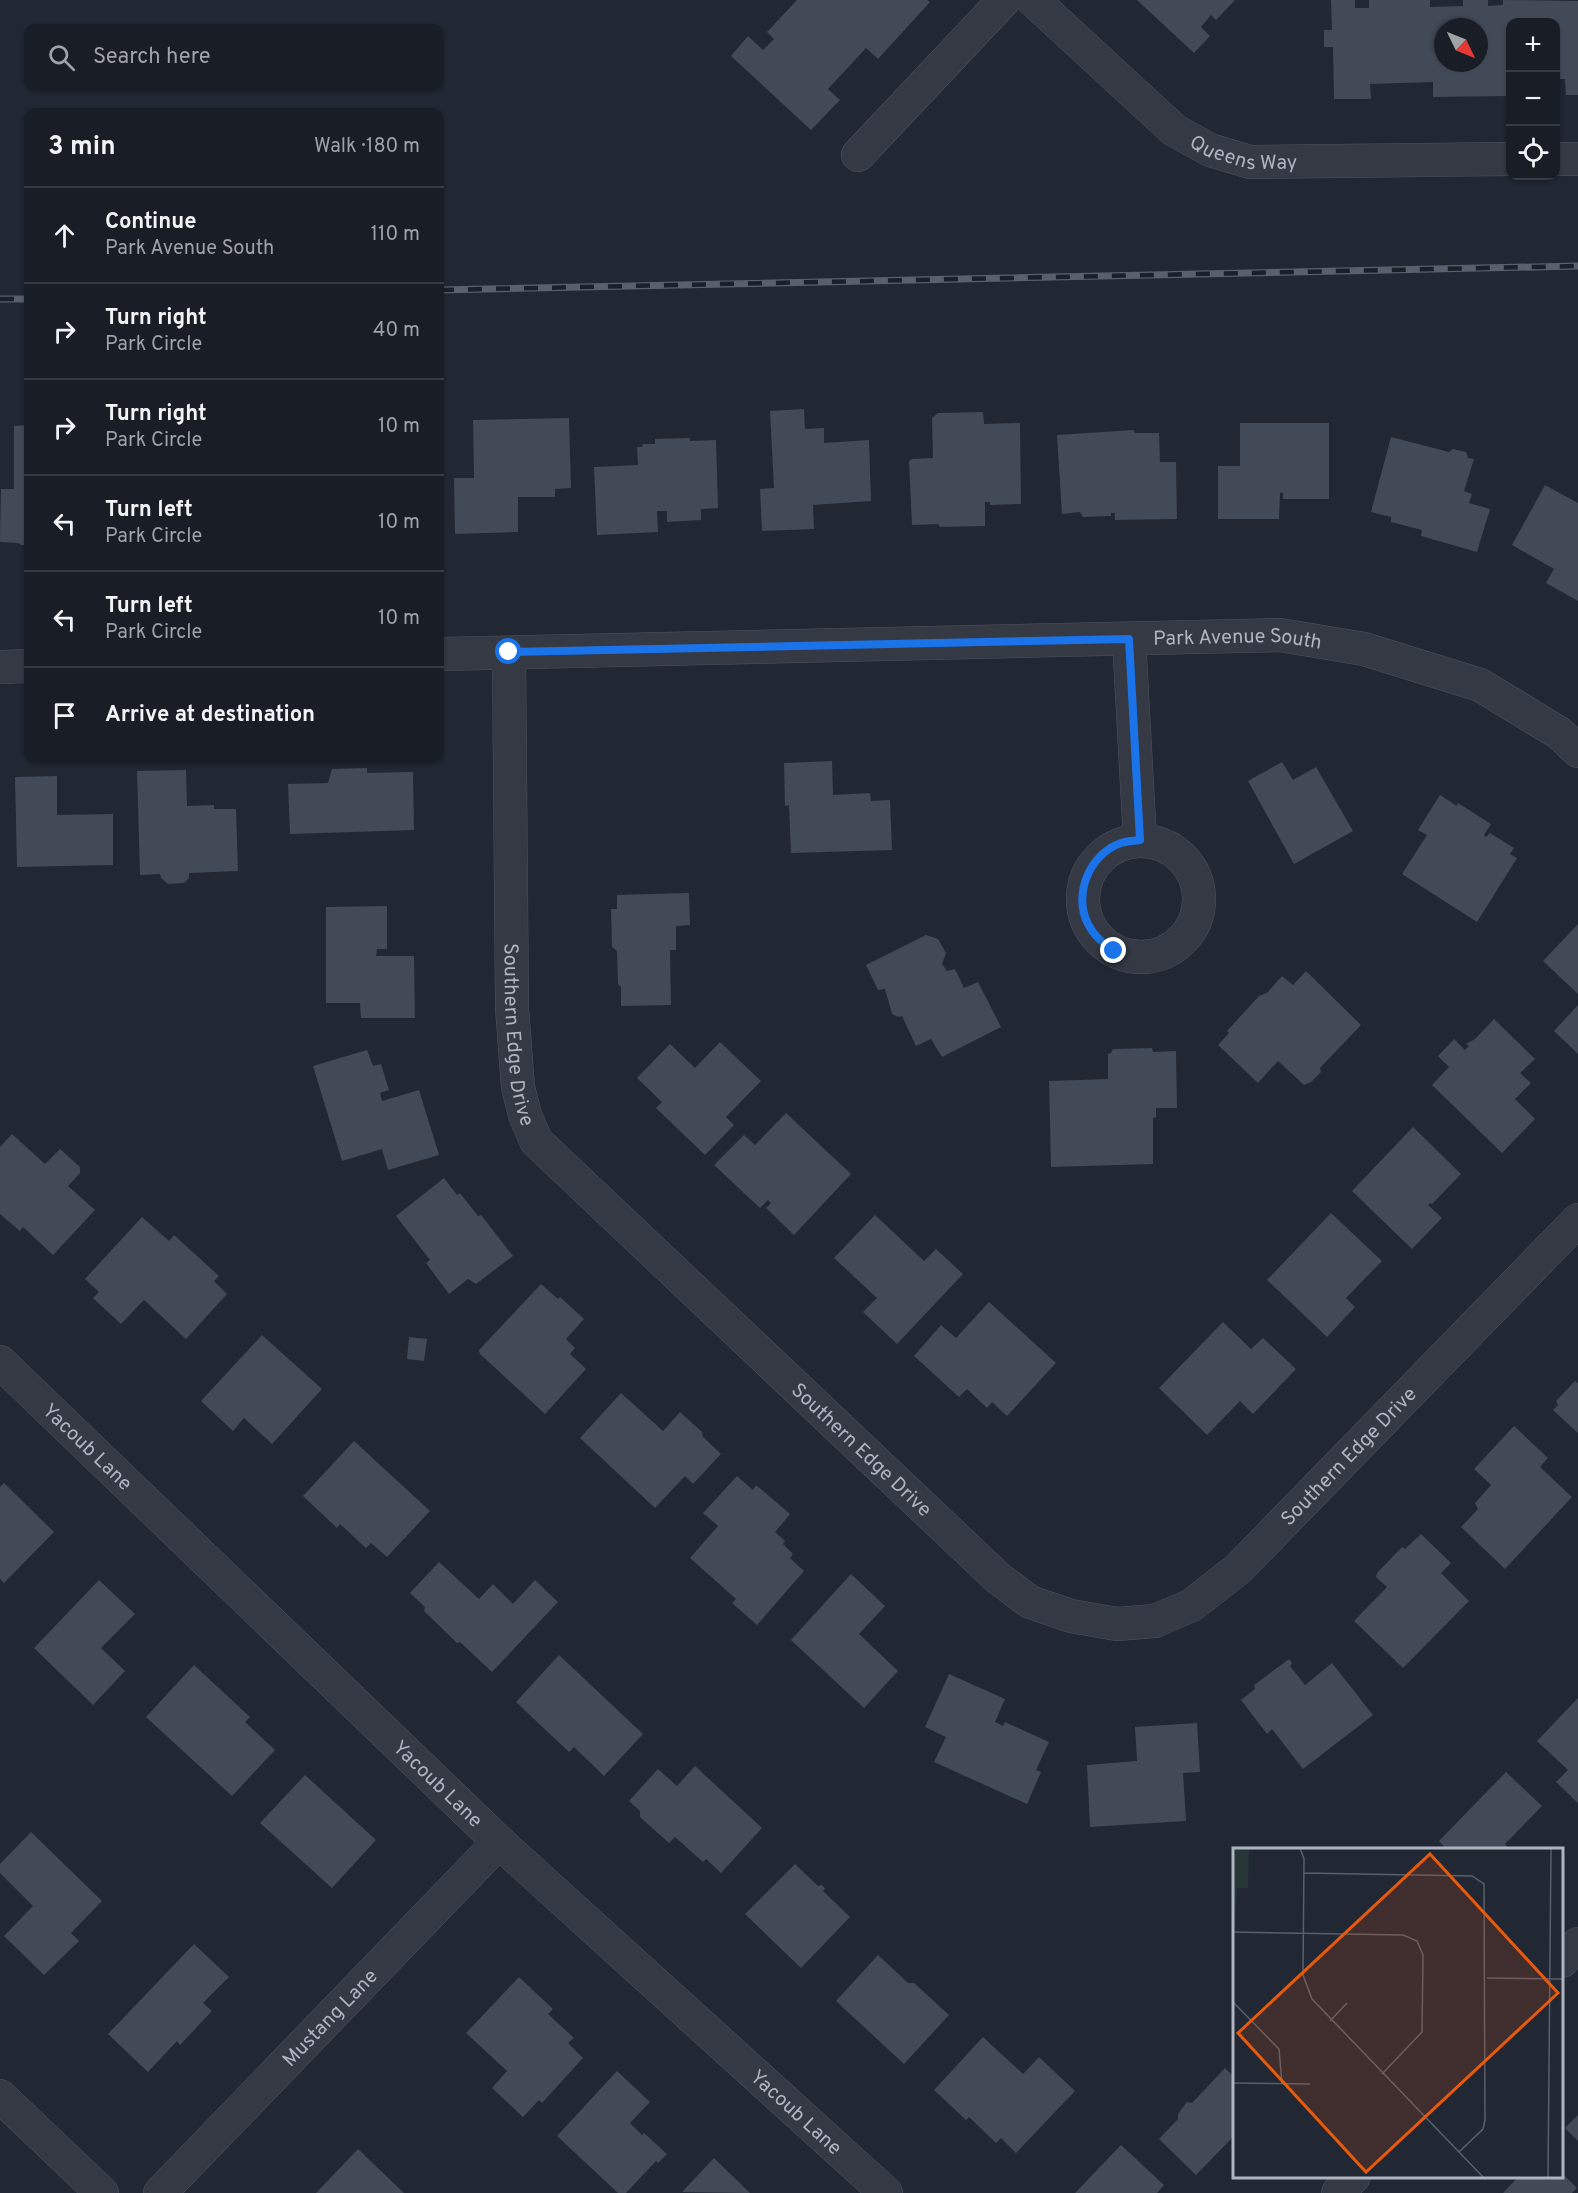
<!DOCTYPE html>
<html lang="en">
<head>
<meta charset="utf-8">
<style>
  :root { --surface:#191d26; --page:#22262e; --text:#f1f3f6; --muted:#9fa2a7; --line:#373b43 }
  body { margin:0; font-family:Overpass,sans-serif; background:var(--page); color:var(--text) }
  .controls { position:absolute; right:18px; top:18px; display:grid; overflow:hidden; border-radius:12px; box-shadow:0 2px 4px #0004 }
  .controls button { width:54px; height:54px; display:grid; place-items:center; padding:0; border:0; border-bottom:2px solid var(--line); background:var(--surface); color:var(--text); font:30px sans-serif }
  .compass { position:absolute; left:1434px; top:18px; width:54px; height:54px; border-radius:50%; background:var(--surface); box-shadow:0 2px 4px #0004; rotate:133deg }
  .stop { position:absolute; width:18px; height:18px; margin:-14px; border:4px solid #1a73e8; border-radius:50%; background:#fff }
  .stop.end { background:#1a73e8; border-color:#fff; box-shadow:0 2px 6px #0008 }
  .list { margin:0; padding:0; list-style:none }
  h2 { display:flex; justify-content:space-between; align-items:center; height:78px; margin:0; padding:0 24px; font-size:26px }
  h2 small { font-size:20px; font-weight:400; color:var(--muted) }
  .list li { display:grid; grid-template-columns:39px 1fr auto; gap:18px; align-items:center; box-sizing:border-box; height:96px; padding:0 24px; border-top:2px solid var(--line) }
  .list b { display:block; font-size:22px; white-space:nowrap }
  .list p { margin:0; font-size:20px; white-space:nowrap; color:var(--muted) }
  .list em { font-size:20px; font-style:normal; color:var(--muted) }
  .icon { flex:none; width:33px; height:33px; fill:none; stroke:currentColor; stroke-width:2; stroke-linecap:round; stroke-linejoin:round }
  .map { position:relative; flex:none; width:1578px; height:2193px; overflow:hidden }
  .search { position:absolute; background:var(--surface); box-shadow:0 2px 4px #0004; left:24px; top:24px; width:420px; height:66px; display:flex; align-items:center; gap:15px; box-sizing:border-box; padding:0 21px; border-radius:12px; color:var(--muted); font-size:22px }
  .panel { position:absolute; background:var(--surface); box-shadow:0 2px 4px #0004; left:24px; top:108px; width:420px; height:654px; border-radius:12px }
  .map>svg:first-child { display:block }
  .building { fill:#434a57; fill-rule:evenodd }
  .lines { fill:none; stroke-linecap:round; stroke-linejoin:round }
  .minor-casing { stroke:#4f545f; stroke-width:34 }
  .minor { stroke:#343944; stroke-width:33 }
  .rail-casing { stroke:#595f6c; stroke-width:7 }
  .rail { stroke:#1a1f28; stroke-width:4.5; stroke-dasharray:14; stroke-linecap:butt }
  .route { stroke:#1a73e8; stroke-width:8 }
  .labels { text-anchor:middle; stroke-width:4.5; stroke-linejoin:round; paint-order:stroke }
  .street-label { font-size:20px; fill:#afb4c1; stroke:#1a1f28 }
  .inset-road { fill:none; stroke:#5a5f6c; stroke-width:1.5 }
  .view { fill:#e8590c; fill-opacity:0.15; stroke:#e8590c; stroke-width:3 }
  .inset-edge { fill:none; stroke:#afb4c1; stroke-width:3 }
</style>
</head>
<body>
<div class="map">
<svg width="1578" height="2193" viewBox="0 0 1578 2193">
  <rect width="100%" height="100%" fill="#212733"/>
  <g class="building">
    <path d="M797,0H927L930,2L878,59L866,48L828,89L840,100L811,130L731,56L748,36L763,50L774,39L767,32Z"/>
    <path d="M1137,0H1235L1216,20L1211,15L1201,27L1210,36L1194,53Z"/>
    <path d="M1331,0H1355V8H1369V0H1430V7L1463,6V0H1488V6L1503,5V0L1578,1V95H1566L1565,79H1556V22H1510V80H1506V96L1433,97V82L1370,84L1371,99H1334L1333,47H1324V30H1332ZM1443,27H1479V63H1443Z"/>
    <path d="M804,409L805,429L824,428V443L869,440L871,501L813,505L814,529L762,531L760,489L774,488L770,411Z"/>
    <path d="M983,412L984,424L1020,423L1021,504L990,505V502H985V526L940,527L938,524L912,525L909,461L912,459L933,458L932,418L938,413Z"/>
    <path d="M569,418L571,488L555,489V497H518V532L455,534L454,478H474L473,420Z"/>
    <path d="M1240,423H1329V499H1283V493H1280L1279,519H1218V466H1240Z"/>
    <path d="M28,425V545H21L19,543L0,542L1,489H14V426Z"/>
    <path d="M1133,430L1135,433H1159L1160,462H1176L1177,519L1115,520V513H1111V516L1083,517L1080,512L1062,514L1057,435Z"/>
    <path d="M1391,437L1449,452L1453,449L1466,452L1468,458L1474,459L1464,491L1472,494L1469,503L1490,509L1477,552L1421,536L1422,530L1391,522V517L1371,512Z"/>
    <path d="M690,438V441L716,440L718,508L701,509V520L667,522V511H657L658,532L597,535L594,467L638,465L637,447H642L643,444H655V439Z"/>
    <path d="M1545,485L1578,503V601L1546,583L1554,569L1512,545Z"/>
    <path d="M832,761L833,795L870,793L871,801L890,800L892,850L791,853L789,805L785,806L784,763Z"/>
    <path d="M1282,762L1293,780L1316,767L1353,831L1294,864L1248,781Z"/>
    <path d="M367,768V773L413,772L414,830L290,834L288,784L328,783L332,769Z"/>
    <path d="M186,770L187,806L214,805V809H236L238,871L189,873V878L184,883L168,884L161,878L160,874L140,875L137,771Z"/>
    <path d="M57,776V815L113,814V865L17,867L15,777Z"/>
    <path d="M1440,795L1457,806L1458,803L1491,824L1484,835L1486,837L1490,833L1514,848L1510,854L1517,858L1477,922L1402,874L1427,835L1418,830Z"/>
    <path d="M689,893L690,925L676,926V950H670L671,1005L621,1006V987L618,984L617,951L612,947L611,909H617V895Z"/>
    <path d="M387,906V949H377L376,956H414L415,1018H361L360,1003H326V907Z"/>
    <path d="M1578,924V994L1543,961Z"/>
    <path d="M926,935L938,939L946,953L942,964L947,971L955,969L964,988L978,982L1001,1027L942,1057L931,1039L916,1046L902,1016L898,1017L892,1014L885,989L878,990L866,965Z"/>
    <path d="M1306,971L1361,1025L1320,1068L1321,1072L1311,1082L1304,1085L1278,1061L1258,1083L1218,1045L1229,1033L1227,1031L1259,996L1267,993L1282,976L1293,985Z"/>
    <path d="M1578,1005V1054L1554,1031Z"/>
    <path d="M1494,1019L1535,1059L1520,1073L1531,1083L1515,1099L1535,1119L1502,1153L1432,1085L1449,1067L1438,1056L1454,1039L1465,1050L1469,1046L1466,1044L1475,1039Z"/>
    <path d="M720,1042L761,1081L726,1117L734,1125L705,1155L656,1108L662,1102L637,1078L670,1044L695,1068Z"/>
    <path d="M1152,1048L1153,1052L1176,1051L1177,1108H1156V1117L1153,1118V1164L1051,1167L1049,1081L1108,1079V1054L1111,1053L1113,1049Z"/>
    <path d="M367,1050L373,1066L381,1064L389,1090L380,1093L382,1101L419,1090L439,1155L388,1170L382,1149L342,1161L313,1066Z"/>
    <path d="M786,1113L851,1174L794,1235L766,1208L771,1203L768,1200L760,1208L714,1165L744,1135L755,1145Z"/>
    <path d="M1413,1127L1461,1174L1432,1204L1430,1203L1428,1205L1442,1218L1412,1249L1352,1191Z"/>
    <path d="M12,1134L45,1164L60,1149L80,1167V1173L68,1186L95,1210L53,1255L23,1227L20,1231L0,1214V1147Z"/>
    <path d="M444,1178L457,1195L460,1193L478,1216L481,1215L513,1256L476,1284L468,1279L449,1294L426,1263L430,1260L396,1216Z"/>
    <path d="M1331,1213L1382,1261L1346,1298L1355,1307L1327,1337L1267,1280Z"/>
    <path d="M875,1215L924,1261L936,1249L963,1274L897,1344L863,1312L877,1298L834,1258Z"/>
    <path d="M142,1217L169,1241L174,1235L219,1276L214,1281L227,1294L186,1339L144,1300L121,1324L93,1298L99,1292L85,1279Z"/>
    <path d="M541,1284L558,1299L560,1297L584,1319L566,1339L575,1348L570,1354L586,1369L545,1414L480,1354L479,1350Z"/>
    <path d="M989,1302L1056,1363L1007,1416L992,1402L987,1408L967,1389L959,1397L914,1356L941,1325L956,1338Z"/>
    <path d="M1223,1322L1251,1349L1263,1338L1296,1369L1253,1414L1240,1401L1207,1435L1159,1388Z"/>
    <path d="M262,1335L322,1389L272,1444L244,1418L233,1431L201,1401Z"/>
    <path d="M409,1337L427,1339L424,1361L407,1359Z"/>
    <path d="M1575,1381L1578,1383V1433L1553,1410L1558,1405L1556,1401Z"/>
    <path d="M621,1393L663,1431L680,1412L702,1432L703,1437L721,1454L693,1484L685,1476L655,1508L580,1438Z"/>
    <path d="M1514,1426L1548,1458L1540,1467L1572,1497L1505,1569L1461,1527L1478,1509L1475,1503L1491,1485L1474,1469Z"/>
    <path d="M354,1441L430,1511L387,1557L371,1543L366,1548L340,1524L337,1528L303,1496Z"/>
    <path d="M737,1476L753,1490L756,1485L790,1514L775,1532L785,1541L783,1544L793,1554L790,1558L804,1571L757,1625L732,1603L736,1599L690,1558L718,1526L703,1513Z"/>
    <path d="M4,1483L54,1532L4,1583L0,1579V1487Z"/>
    <path d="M1421,1534L1451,1563L1441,1573L1469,1601L1403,1668L1354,1621L1387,1587L1376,1577L1377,1573L1402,1547L1405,1549Z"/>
    <path d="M439,1562L479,1599L493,1584L513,1604L535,1580L558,1602L492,1672L460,1642L457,1643L424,1611L425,1607L410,1593Z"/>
    <path d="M851,1574L885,1606L859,1634L898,1671L864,1708L791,1640Z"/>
    <path d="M99,1580L135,1614L101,1648L125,1671L93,1705L34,1648Z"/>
    <path d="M559,1655L643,1734L604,1776L574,1747L569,1752L516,1702Z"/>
    <path d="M1289,1659L1292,1663L1290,1666L1305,1685L1332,1663L1373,1715L1303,1769L1272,1729L1267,1734L1241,1700L1255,1689L1254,1685Z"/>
    <path d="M194,1665L250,1717L245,1722L275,1750L232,1796L146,1717Z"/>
    <path d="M949,1674L1005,1699L995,1722L1003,1726L1005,1722L1049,1742L1036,1770L1041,1772L1027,1804L934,1762L946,1737L925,1727Z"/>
    <path d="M1578,1698V1803L1556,1782L1568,1770L1537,1741Z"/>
    <path d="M1197,1723L1200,1772L1183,1773L1186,1821L1090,1827L1087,1765L1137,1761L1135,1727Z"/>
    <path d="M695,1766L762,1828L721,1873L706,1859L703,1862L675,1837L669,1843L640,1817V1811L629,1801L658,1769L677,1786Z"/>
    <path d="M1506,1772L1542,1806L1505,1844L1510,1850H1447L1439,1841Z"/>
    <path d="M305,1775L376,1840L332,1888L260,1823Z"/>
    <path d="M31,1832L102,1901L71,1933L79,1941L44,1975L4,1936L33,1906L0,1873V1864Z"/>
    <path d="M795,1864L818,1886L822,1885L825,1889L823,1891L850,1917L801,1968L745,1914Z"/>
    <path d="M194,1944L229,1977L203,2003L212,2011L180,2045L177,2041L148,2072L108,2034Z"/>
    <path d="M878,1955L908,1983H914L949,2015L904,2064L836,2001Z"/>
    <path d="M519,1977L553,2009L548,2014L574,2038L568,2043L583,2058L542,2103L539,2100L523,2117L492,2088L507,2071L466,2033Z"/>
    <path d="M983,2037L1023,2074L1039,2057L1075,2091L1016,2153L1001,2138L996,2143L969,2117L966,2120L934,2090Z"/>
    <path d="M1225,2068L1234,2077V2140L1232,2138L1196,2175L1159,2139L1178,2119V2114L1187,2102L1192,2103Z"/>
    <path d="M617,2071L650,2102L630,2123L642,2135L644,2133L667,2154L658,2163L656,2161L626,2193H618L557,2136Z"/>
    <path d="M1578,2115V2141L1565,2128Z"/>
    <path d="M1121,2145L1164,2185L1157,2193H1075Z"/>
    <path d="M358,2149L404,2193H316Z"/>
    <path d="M714,2158L750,2193L682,2192Z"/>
    <path d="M1562,2173L1577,2188L1572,2193H1503L1519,2176H1562Z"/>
  </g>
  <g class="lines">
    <defs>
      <g id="minor">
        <path id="s1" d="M1033,0L1174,130L1210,150L1250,162L1510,159"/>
        <path d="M858,155L1004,0"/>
        <path d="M1556,159H1578"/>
        <path d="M1129,639L1140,840"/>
        <path id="s2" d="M509,653L512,1008L518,1087L525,1115L536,1141L998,1578L1030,1602L1071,1616L1117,1624L1155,1621L1192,1605L1239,1568L1578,1220"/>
        <path id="s3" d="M440,654L1280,635L1364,649L1480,685L1559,733L1578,751"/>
        <path d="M0,667L28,666"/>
        <circle cx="1141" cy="899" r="58"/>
        <path id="s4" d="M0,1362L499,1842L886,2193"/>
        <path d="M1562,1961L1578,1944"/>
        <path d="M0,2096L102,2193"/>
        <path id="s5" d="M160,2193L499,1842"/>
        <path d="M1338,2193L1354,2176"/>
      </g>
    </defs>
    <use href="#minor" class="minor-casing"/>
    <use href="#minor" class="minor"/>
    <defs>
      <g id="rail">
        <path d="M440,290L1578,266"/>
        <path d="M0,299H28"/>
      </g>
    </defs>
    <use href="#rail" class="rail-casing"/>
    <use href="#rail" class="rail"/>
  </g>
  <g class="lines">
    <path class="route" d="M509,652L1129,639L1140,840C1134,841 1127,841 1121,843C1089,854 1073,895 1088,924C1094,936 1103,943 1114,951"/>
  </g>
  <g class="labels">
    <g class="street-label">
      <text dy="7" stroke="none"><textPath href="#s1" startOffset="267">Queens Way</textPath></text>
      <text dy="7" stroke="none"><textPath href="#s3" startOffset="798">Park Avenue South</textPath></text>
      <text dy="7" stroke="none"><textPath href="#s2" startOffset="382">Southern Edge Drive</textPath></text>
      <text dy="7" stroke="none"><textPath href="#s4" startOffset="122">Yacoub Lane</textPath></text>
      <text dy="7" stroke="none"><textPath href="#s2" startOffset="940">Southern Edge Drive</textPath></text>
      <text dy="7" stroke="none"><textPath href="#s2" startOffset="1552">Southern Edge Drive</textPath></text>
      <text dy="7" stroke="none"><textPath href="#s4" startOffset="608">Yacoub Lane</textPath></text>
      <text dy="7" stroke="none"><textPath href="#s5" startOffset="244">Mustang Lane</textPath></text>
      <text dy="7" stroke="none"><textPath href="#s4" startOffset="1094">Yacoub Lane</textPath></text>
    </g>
  </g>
  <g transform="translate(1233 1848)">
    <rect width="330" height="330" fill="#212733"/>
    <path d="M0,0H16L15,40H4L2,80Z" fill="#273738"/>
    <path class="inset-road" d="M67,0L71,11L70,127L79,151L251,330M71,25L239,28L251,36L252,272L250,281L226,304M0,84L170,87L184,93L190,107L189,184L149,226M254,130L330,131M0,154L46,201L49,236M97,173L114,155M0,235L77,236M315,330L318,0"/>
    <path class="view" d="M197,6L325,145L133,324L5,185Z"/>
    <rect width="330" height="330" class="inset-edge"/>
  </g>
</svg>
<div class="controls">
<button>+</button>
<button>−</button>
<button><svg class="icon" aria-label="locate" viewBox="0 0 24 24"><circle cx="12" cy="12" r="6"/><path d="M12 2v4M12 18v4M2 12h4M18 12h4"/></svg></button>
</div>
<svg class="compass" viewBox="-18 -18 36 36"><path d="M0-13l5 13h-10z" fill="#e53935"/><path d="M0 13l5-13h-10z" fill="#9fa2a7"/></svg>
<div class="stop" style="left:509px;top:652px"></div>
<div class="stop end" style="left:1114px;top:951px"></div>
<div class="search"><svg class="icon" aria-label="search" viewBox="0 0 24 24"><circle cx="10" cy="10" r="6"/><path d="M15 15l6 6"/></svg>Search here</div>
<section class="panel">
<h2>3 min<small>Walk · 180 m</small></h2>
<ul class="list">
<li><svg class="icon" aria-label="ahead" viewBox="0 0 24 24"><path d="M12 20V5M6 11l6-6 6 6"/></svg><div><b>Continue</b><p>Park Avenue South</p></div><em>110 m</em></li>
<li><svg class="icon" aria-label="right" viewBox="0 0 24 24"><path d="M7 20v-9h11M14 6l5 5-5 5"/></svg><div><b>Turn right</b><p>Park Circle</p></div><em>40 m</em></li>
<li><svg class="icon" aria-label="right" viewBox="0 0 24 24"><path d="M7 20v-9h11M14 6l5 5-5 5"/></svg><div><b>Turn right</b><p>Park Circle</p></div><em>10 m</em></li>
<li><svg class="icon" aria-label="left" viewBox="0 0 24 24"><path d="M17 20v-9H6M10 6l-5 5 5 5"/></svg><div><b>Turn left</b><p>Park Circle</p></div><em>10 m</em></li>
<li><svg class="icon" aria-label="left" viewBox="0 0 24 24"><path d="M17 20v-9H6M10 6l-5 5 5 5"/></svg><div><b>Turn left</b><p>Park Circle</p></div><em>10 m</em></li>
<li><svg class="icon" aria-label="arrive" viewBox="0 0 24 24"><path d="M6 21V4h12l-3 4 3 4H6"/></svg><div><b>Arrive at destination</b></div></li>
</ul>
</section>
</div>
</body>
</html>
